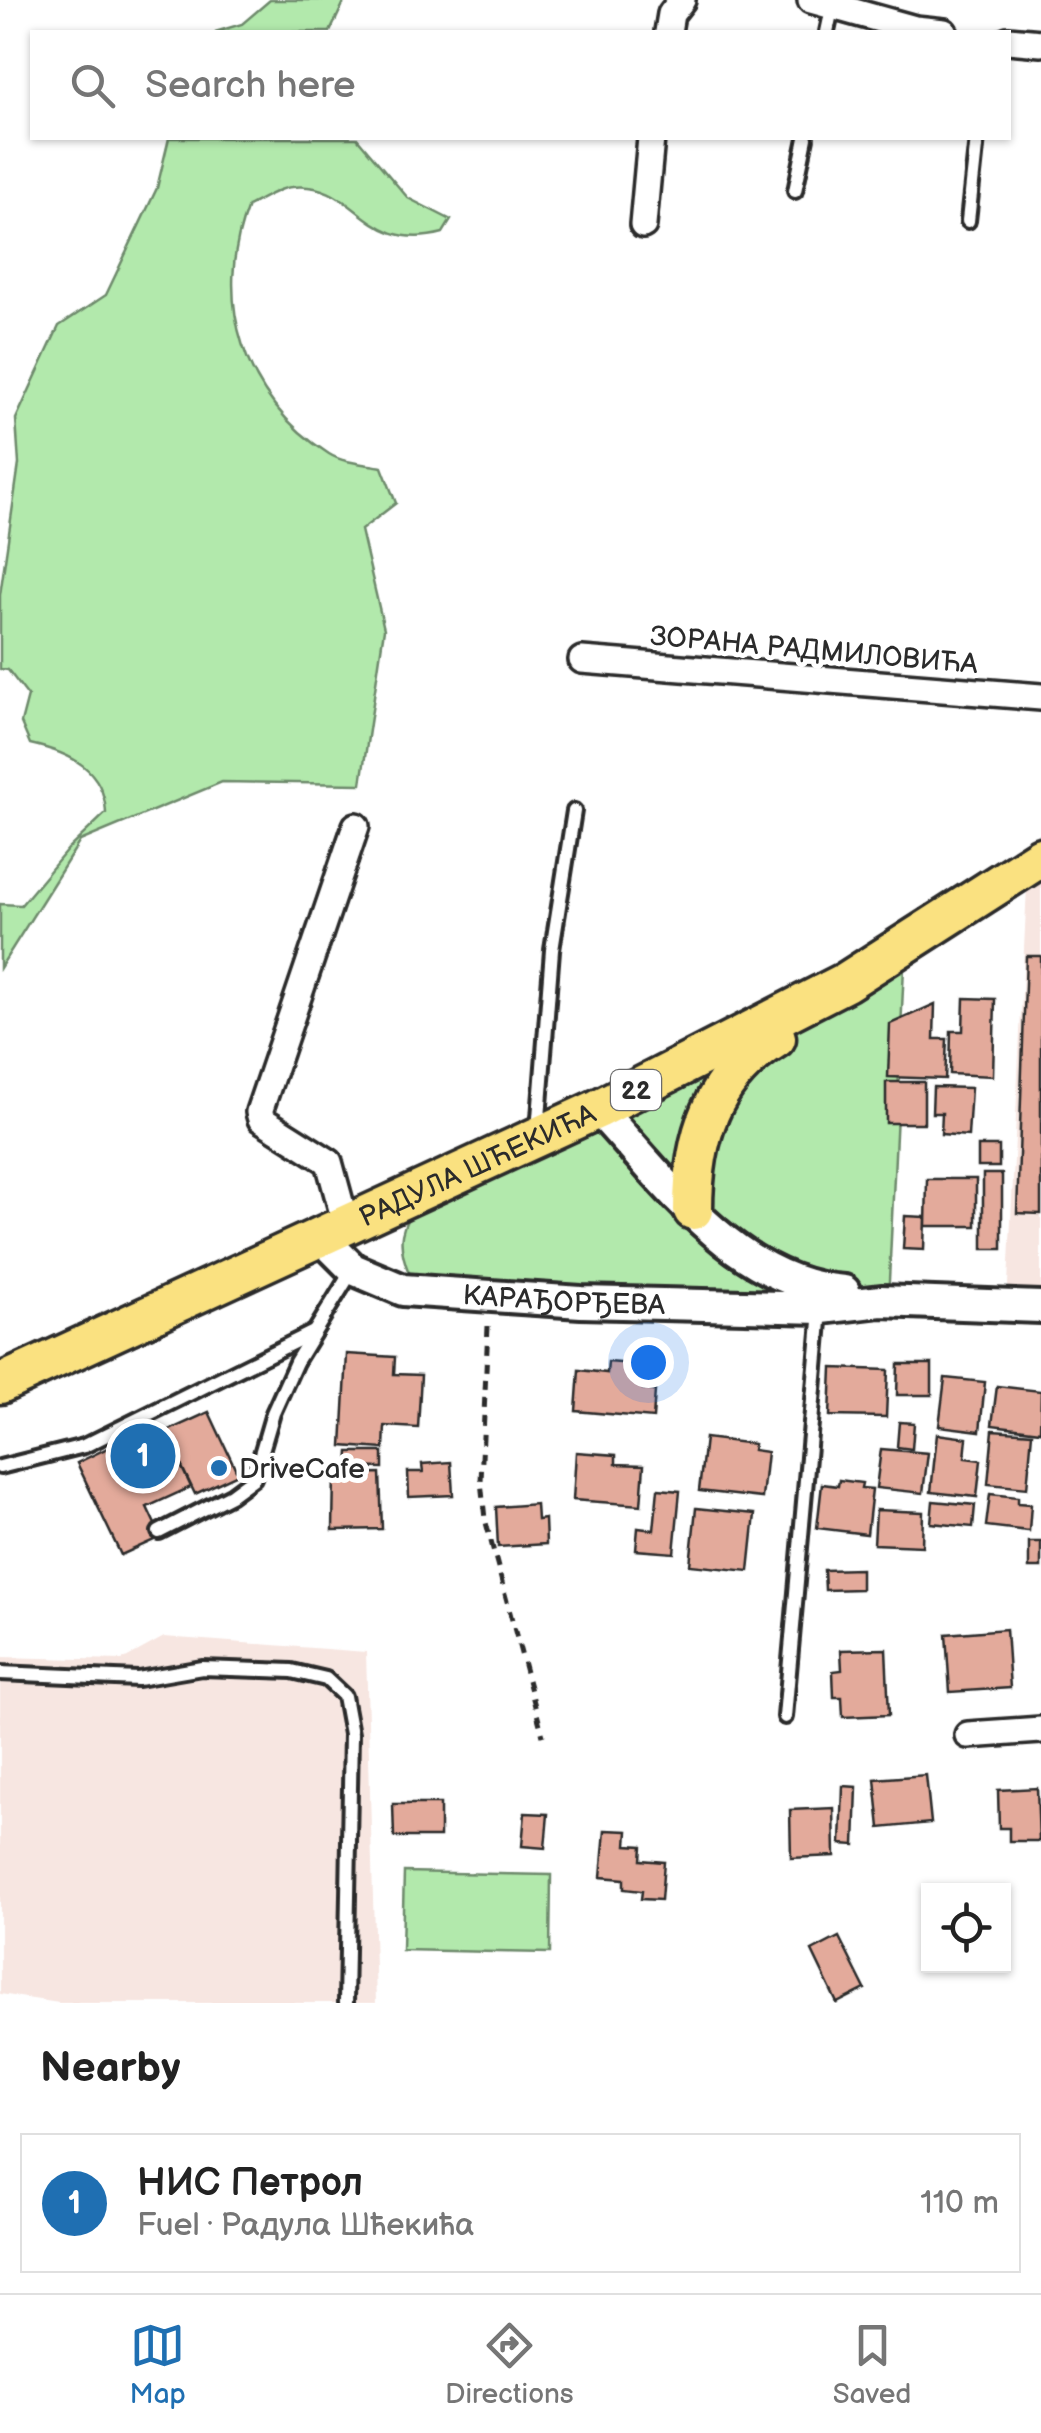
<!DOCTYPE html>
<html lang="en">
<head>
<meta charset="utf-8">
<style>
  :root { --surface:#fff; --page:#f2f2f2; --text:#222; --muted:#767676; --line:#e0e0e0; --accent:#1f6fb2 }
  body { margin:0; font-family:"Balsamiq Sans",sans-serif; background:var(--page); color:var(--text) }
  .controls { position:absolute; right:30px; bottom:30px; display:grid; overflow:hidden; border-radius:0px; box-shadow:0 2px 8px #0004 }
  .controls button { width:90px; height:90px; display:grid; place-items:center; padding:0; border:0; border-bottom:2px solid var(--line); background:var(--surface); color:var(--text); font:50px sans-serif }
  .you { position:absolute; left:648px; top:1362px; width:35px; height:35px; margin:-25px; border:8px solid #fff; border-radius:50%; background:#1a73e8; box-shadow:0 0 0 15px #1a73e833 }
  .badge { display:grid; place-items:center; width:65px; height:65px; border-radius:50%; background:var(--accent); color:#fff; font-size:32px; font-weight:700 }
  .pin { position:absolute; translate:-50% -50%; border:5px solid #fff; box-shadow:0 2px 10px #0006 }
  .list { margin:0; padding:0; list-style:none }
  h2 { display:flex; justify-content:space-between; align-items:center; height:130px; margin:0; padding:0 40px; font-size:42px }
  h2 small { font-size:32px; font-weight:400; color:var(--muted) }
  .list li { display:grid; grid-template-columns:65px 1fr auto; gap:30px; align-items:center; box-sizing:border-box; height:140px; margin:0 20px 20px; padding:0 20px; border:2px solid var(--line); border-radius:0px }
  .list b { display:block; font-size:38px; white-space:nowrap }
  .list p { margin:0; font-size:32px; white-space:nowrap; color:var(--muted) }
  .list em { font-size:32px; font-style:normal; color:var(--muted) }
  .icon { flex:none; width:55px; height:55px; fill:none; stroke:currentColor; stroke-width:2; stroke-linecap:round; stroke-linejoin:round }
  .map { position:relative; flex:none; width:1041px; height:2003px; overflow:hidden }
  .search { position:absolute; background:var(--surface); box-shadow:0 2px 8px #0004; left:30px; right:30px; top:30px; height:110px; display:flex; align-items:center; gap:25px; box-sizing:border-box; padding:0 35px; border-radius:0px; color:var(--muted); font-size:38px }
  .sheet { height:290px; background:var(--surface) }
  nav { display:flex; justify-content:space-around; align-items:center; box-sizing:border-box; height:140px; border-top:2px solid var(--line); background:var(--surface); font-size:28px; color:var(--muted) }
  nav a { display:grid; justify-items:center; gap:5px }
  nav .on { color:var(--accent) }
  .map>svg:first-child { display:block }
  .built { fill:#f7e6e1 }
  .green { fill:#b2e9ac; stroke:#6e8a6c; stroke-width:2.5 }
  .building { fill:#e3aa9b; stroke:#2b2b2b; stroke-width:2.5 }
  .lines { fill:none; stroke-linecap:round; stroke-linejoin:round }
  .service-casing { stroke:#2b2b2b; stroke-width:20 }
  .minor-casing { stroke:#2b2b2b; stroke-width:32 }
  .tertiary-casing { stroke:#2b2b2b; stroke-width:38 }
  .primary-casing { stroke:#2b2b2b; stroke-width:45 }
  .path { stroke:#2b2b2b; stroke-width:5; stroke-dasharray:10 8; stroke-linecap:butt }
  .service { stroke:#fff; stroke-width:12 }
  .minor { stroke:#fff; stroke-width:25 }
  .tertiary { stroke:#fff; stroke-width:30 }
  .primary { stroke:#fae180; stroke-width:38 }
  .poi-dot { fill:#1f6fb2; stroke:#fff; stroke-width:4 }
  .labels { text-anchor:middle; stroke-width:10; stroke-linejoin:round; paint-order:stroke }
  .shield { fill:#fff; stroke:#6b6b6b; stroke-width:2.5 }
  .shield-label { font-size:25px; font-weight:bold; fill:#2b2b2b }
  .street-label { font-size:28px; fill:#2b2b2b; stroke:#fff }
  .poi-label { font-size:28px; fill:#2b2b2b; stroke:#fff; text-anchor:start }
</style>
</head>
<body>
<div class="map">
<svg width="1041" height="2003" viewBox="0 0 1041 2003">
  <rect width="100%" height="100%" fill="#fff"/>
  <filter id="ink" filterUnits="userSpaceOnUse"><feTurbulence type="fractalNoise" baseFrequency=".01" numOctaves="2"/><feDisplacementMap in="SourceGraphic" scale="20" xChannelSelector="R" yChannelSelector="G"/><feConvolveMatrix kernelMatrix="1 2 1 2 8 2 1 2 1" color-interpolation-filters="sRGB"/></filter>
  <g filter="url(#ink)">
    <g class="built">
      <path d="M1041,857V1307L1007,1305L1028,865Z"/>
      <path d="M164,1637L366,1652L376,2003H59L0,1994V1657L122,1660Z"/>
    </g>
    <g class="green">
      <path d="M270,0H345L330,32H215L242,24Z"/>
      <path d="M169,138H357L408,198L451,220L443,233C364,254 357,180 292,187C278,188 261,200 248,206C212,299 242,399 329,454C343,463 366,464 382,467L396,503L361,530L384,629L361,784L222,782L80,841L0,968V904L21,905L68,849L106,813C104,769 71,753 30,744L21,723L28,696L8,670L0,669V595L19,464L16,419L59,326L106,295L157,188Z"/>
      <path d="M905,946L888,1301L821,1308L449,1294L409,1273C394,1236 403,1226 422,1193Z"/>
      <path d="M404,1872L551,1875L550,1953L402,1950Z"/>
    </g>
    <g class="building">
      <path d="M1026,956H1041V1214L1017,1213Z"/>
      <path d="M964,998L995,999L993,1076L950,1074L951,1031H963Z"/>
      <path d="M935,1004L934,1039H947L945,1079L888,1077L890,1024Z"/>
      <rect x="886" y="1082" width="38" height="41"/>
      <path d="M933,1087L971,1088L968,1136L941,1134L942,1113H932Z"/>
      <rect x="978" y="1146" width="21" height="21"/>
      <rect x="983" y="1174" width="19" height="75"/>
      <path d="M927,1179H976V1226H926Z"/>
      <path d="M905,1216L925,1217L924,1250L903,1249Z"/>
      <path d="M347,1354L395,1357L394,1374L421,1375L418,1428L385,1426L384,1449L342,1446Z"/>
      <path d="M608,1362L645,1365L643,1389L655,1391L653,1418L576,1411L579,1370L607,1373Z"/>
      <path d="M898,1364H932V1395H897Z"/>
      <path d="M832,1368L888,1370L886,1417L830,1416Z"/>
      <path d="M945,1378L985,1382L980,1431L939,1426Z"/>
      <path d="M997,1386L1041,1391L1040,1431L992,1425Z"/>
      <path d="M209,1412L238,1474L195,1494L165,1432Z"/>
      <path d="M899,1422L914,1423L912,1449L897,1447Z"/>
      <path d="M993,1430L1032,1433L1027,1488L988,1484Z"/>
      <path d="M937,1434L967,1438L965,1458L981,1460L977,1497L931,1492Z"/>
      <path d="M168,1438L191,1487L147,1507L161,1537L121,1555L77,1463L118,1443L125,1458Z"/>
      <path d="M705,1438L754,1444L753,1450L767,1452L762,1498L699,1491Z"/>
      <path d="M881,1449L928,1453L923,1493L876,1488Z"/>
      <path d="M349,1452H383V1468L348,1467Z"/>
      <path d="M576,1452L616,1455V1464L644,1465L641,1505L573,1500Z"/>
      <path d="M451,1462L453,1495L409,1497L408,1472H423L422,1464Z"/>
      <path d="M380,1473L382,1529L333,1530L334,1474Z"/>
      <path d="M839,1480L862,1483L861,1488L872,1489L867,1534L817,1528L822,1484L838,1486Z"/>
      <path d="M658,1489L680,1491L674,1553L636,1550L638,1528L654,1530Z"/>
      <path d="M990,1494L1018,1497V1503L1031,1504L1029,1531L986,1526Z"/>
      <path d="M933,1501L975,1505L973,1527L931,1523Z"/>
      <path d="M536,1504L537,1520L545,1519L546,1544L498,1547L496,1507Z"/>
      <path d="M696,1508L755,1514L749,1571L690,1565Z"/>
      <path d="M876,1510L923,1512L922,1546L874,1544Z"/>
      <rect x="1029" y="1542" width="12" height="26"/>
      <path d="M861,1569V1589L825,1590L824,1570Z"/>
      <path d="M1006,1629L1010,1688L950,1692L946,1634Z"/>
      <path d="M886,1649L889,1715L843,1717L842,1697H834L833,1671L842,1670L841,1650Z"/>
      <path d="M926,1775L931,1823L880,1828L875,1779Z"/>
      <path d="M843,1786L857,1787L855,1845L841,1844Z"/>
      <path d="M1037,1788L1039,1841H1009V1828H999L998,1790Z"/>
      <path d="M393,1804H440V1837H394Z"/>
      <path d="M834,1808L835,1856L791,1858L790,1810Z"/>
      <path d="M525,1813L548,1814L545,1848L522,1846Z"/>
      <path d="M605,1830L628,1831L627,1845L642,1846L641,1860L664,1862L661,1900L641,1899L642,1891L624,1889V1879L601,1877Z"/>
      <path d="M839,1937L865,1989L837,2003L812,1951Z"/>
    </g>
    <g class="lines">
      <defs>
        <g id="service">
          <path d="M827,32L833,4"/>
          <path d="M795,191L806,138"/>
          <path d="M968,221L977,138"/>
          <path d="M538,1131L552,950L574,811"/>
          <path d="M0,1467L84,1446L314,1332"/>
          <path d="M159,1532L231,1495L254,1478L273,1413L296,1362L353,1269"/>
          <path d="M0,1673L138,1679L202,1668L292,1671L326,1679L344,1696L351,1734L346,2003"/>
          <path d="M785,1717L821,1310"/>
        </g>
        <g id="minor">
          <path d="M811,0L915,29L944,32"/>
          <path d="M668,32L671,14L682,0"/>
          <path d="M1008,40L1041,43"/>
          <path d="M643,225L651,138"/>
          <path d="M582,660L1041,697"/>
          <path d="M347,1228L329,1162L261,1119L259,1112L356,826"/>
          <path d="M968,1735L1041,1730"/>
        </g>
        <g id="tertiary">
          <path d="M598,1109C666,1182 737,1284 844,1291"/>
          <path id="s1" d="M323,1239L353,1269L403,1290L581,1302L822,1308L881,1301L1041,1307"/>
        </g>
        <g id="primary">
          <path d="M693,1210C693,1137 711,1078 776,1038"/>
          <path id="s2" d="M0,1384L598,1109L846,982L1041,857"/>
        </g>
      </defs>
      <use href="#service" class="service-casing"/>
      <use href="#minor" class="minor-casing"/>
      <use href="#tertiary" class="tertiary-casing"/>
      <use href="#primary" class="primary-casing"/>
      <path class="path" d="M488,1326L481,1481L485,1519L543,1736"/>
      <use href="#service" class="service"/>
      <use href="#minor" class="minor"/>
      <use href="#tertiary" class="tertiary"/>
      <use href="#primary" class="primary"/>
    </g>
  </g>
  <circle class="poi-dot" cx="219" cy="1468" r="10"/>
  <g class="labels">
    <rect class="shield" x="611" y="1070" width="50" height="40" rx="8"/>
    <g class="shield-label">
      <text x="636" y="1099">22</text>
    </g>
    <g class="street-label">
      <text transform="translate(814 649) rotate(5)" y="10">ЗОРАНА РАДМИЛОВИЋА</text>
      <text dy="10" stroke="none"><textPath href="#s2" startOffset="525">РАДУЛА ШЋЕКИЋА</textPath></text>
      <text dy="10" stroke="none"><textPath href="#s1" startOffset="258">КАРАЂОРЂЕВА</textPath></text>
    </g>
    <g class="poi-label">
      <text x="239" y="1478">DriveCafe</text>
    </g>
  </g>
</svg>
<div class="controls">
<button><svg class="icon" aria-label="locate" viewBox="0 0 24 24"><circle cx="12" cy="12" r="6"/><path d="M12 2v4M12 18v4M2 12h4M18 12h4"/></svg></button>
</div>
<div class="you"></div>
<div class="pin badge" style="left:143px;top:1456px">1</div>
<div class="search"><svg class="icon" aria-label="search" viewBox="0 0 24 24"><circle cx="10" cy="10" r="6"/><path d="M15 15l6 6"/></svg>Search here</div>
</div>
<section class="sheet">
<h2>Nearby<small></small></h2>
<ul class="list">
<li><span class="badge">1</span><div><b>НИС Петрол</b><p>Fuel · Радула Шћекића</p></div><em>110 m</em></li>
</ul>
</section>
<nav>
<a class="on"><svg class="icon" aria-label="map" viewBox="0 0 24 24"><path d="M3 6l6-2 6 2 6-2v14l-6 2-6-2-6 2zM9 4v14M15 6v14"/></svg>Map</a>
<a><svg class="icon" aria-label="directions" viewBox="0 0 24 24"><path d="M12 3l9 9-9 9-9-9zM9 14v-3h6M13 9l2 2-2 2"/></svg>Directions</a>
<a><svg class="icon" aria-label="saved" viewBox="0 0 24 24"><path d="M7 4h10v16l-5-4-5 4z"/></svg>Saved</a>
</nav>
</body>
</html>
